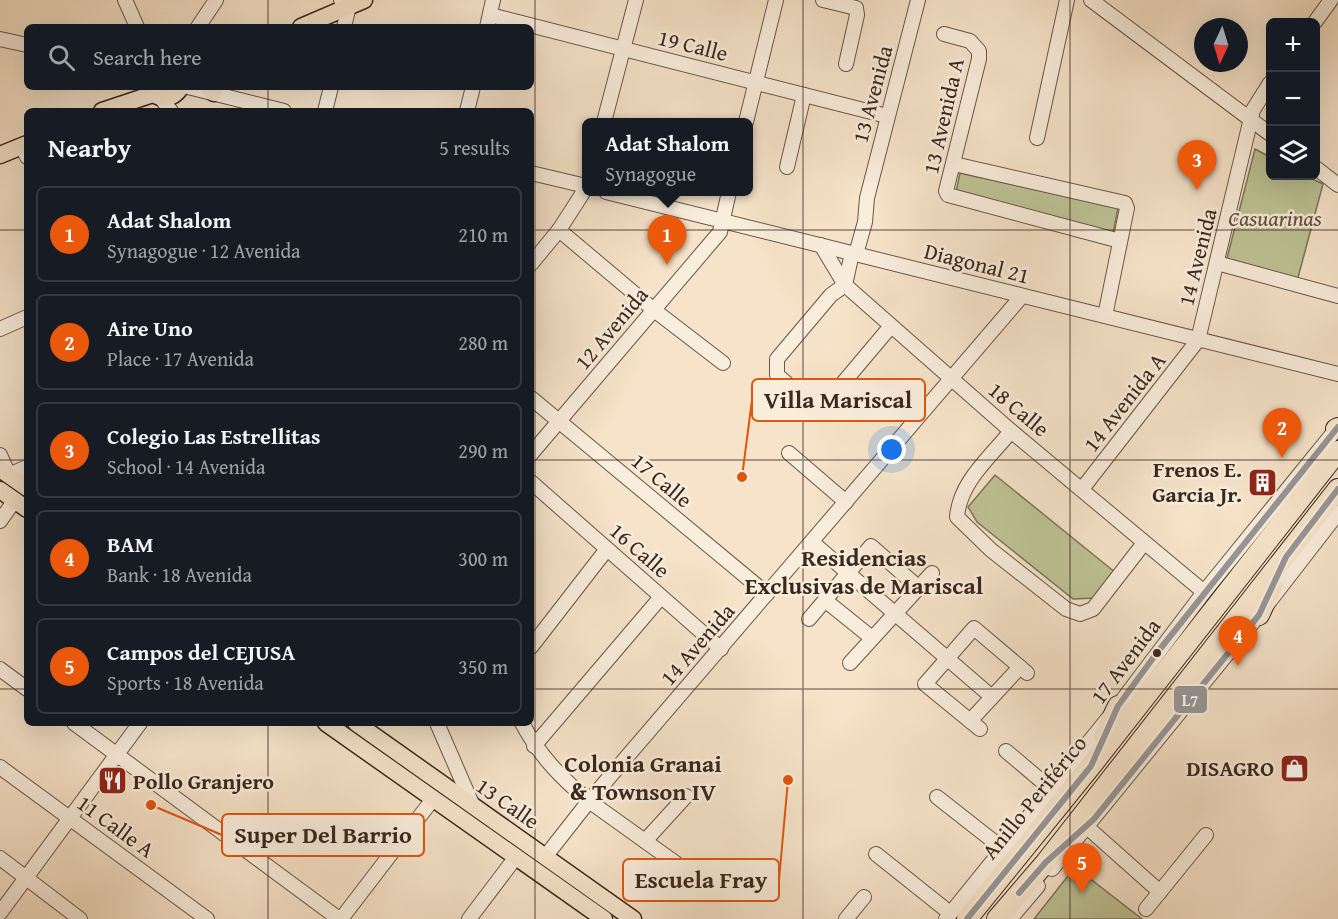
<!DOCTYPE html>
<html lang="en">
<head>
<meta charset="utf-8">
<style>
  :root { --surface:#171b24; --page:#242831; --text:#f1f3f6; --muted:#9ea1a6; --line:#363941; --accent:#ea580c }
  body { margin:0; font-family:"Gentium Book Plus",serif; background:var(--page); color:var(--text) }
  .controls { position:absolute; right:18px; top:18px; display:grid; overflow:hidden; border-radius:9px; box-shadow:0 6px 24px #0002 }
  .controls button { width:54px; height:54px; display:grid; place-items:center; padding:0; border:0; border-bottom:2px solid var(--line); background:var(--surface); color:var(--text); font:30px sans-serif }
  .compass { position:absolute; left:1194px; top:18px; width:54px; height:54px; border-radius:50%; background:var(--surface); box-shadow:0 6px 24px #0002; rotate:184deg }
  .you { position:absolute; left:892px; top:450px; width:21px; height:21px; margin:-15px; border:4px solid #fff; border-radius:50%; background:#1a73e8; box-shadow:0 0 0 9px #1a73e833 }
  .badge { display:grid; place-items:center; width:39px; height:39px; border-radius:50%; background:var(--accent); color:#fff; font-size:20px; font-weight:700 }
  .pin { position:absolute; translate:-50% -50px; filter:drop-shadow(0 2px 3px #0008) }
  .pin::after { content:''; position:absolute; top:32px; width:21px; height:18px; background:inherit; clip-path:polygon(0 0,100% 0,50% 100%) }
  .popup { position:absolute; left:582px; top:118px; width:171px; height:78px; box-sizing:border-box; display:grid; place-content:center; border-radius:9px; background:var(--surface); filter:drop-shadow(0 2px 4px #0005); font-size:20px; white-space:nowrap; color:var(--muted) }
  .popup b { font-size:22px; color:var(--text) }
  .popup::after { content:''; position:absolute; left:50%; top:100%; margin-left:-12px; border:12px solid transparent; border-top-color:var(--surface) }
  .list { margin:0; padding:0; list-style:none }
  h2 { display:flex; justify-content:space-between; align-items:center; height:78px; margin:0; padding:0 24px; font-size:26px }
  h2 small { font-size:20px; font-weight:400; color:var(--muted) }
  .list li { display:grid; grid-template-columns:39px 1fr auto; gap:18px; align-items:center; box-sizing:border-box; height:96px; margin:0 12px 12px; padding:0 12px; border:2px solid var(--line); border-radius:9px }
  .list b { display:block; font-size:22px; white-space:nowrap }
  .list p { margin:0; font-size:20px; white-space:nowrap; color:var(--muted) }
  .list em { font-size:20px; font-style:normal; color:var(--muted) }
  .icon { flex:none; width:33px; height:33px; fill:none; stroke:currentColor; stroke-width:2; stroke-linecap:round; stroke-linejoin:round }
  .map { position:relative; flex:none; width:1338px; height:919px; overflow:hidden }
  .search { position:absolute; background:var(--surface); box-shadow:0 6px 24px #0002; left:24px; top:24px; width:510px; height:66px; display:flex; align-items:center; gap:15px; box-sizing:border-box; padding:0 21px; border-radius:9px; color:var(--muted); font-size:22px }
  .panel { position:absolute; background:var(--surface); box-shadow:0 6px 24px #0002; left:24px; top:108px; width:510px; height:618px; border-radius:9px }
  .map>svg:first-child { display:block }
  .green { fill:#bdc395; stroke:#7c755a; stroke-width:1.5 }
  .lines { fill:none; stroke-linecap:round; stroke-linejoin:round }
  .minor-casing { stroke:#695649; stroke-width:16 }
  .major-casing { stroke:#3a271e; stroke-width:19 }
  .highway-casing { stroke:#3a271e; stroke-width:22 }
  .minor { stroke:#f9eddc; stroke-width:14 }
  .major { stroke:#f6e3c9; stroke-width:16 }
  .highway { stroke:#f6e3c9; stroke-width:20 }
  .bus-1-casing { stroke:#f9eddc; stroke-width:10 }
  .bus-1 { stroke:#979697; stroke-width:6 }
  .grid { fill:none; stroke:#3a271e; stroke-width:1.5; stroke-opacity:0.55 }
  .bus-dot { fill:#3a271e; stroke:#f9eddc; stroke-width:2 }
  .labels { text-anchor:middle; stroke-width:5; stroke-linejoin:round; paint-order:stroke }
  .street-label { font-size:22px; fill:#3a271e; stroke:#f9eddc }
  .park-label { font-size:22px; font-style:italic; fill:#5b4e3c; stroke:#f9eddc }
  .poi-label { font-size:22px; font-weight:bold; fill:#3a271e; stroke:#f9eddc; text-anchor:end }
  .neighbourhood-label { font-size:24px; font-weight:bold; fill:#3a271e; stroke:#f9eddc }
  .leader { fill:none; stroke:#df560d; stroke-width:2 }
  .callout-dot { fill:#df560d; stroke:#f9eddc; stroke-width:2 }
  .callout { fill:#f9eddc; stroke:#df560d; stroke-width:2 }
  .callout-label { font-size:24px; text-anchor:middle; font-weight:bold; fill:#3a271e }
  .line-badge { stroke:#f9eddc; stroke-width:2 }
  .badge-label { font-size:16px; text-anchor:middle; font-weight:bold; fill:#fff }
</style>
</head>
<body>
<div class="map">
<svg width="1338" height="919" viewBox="0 0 1338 919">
  <rect width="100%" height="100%" fill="#f6e3c9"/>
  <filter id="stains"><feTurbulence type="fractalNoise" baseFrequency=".00333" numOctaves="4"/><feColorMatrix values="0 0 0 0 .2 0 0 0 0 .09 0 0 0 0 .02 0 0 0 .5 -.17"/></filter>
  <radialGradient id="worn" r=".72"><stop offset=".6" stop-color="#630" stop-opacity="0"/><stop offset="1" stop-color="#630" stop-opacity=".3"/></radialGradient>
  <g class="green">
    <path d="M1255,149L1270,157V176H1306L1323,184L1296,285L1225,266Z"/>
    <path d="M960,173L1118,208L1113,234L956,192Z"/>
    <path d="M995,475L1116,573L1096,598L1073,599L977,522L968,507Z"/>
    <path d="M1075,867L1142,919H1034Z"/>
  </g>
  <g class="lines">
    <defs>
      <g id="minor">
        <path d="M125,0L137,27"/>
        <path d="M341,0L349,6L344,27"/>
        <path d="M823,0L856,8L857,15L846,64"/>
        <path d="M1091,0L1270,134"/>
        <path d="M490,15L887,116"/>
        <path d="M1315,22L1331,0"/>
        <path d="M198,27L216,0"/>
        <path d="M487,27L493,0"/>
        <path d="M944,34L970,41L979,51V59L946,191L948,195L1120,241"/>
        <path d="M0,39L27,45"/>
        <path d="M188,87L284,111"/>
        <path d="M160,97L171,111"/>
        <path d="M325,111L331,87"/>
        <path d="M467,111L473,87"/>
        <path d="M604,122L636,0"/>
        <path d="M746,122L776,0"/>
        <path d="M1037,138L1067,0"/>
        <path d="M22,146L27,157"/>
        <path d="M954,164L1125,203L1127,208L1105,316"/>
        <path d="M787,167L804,95"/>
        <path d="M1316,168L1338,185"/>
        <path d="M531,173L586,186"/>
        <path d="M606,192L1338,374"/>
        <path d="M559,230L654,310L723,363"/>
        <path d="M821,245L845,285L1011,431L1204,592"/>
        <path d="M852,253L845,285L831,295L777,359V375L811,404L827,402L891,326"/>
        <path d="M856,254L865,222L867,198L918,0"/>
        <path d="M1217,263L1338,296"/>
        <path d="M531,264L559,230L586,188"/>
        <path d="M0,329L27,317"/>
        <path d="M531,398L767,594"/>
        <path d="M1011,431C990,458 960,481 957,517L991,550L1066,609L1080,614L1093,609L1144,543"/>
        <path d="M789,453L846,502"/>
        <path d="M531,454L720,232L729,192"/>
        <path d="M0,455L9,475L27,467"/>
        <path d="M531,482L721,649"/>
        <path d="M1082,489L1198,340L1253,110L1270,83"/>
        <path d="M0,521L15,500"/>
        <path d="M812,542L992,697"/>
        <path d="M826,601L872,638"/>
        <path d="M809,619L871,546L918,587"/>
        <path d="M531,647L607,549"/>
        <path d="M850,663L932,573"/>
        <path d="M0,669L27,689"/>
        <path d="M970,721L1020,667"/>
        <path d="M74,723L339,919"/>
        <path d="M437,723L473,806"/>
        <path d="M522,723C539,755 561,778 589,801L716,892"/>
        <path d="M980,729L925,684L974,628L1027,673"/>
        <path d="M534,746L661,597"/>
        <path d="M1006,751L1051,789"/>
        <path d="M0,767L207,919"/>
        <path d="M937,797L1002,848"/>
        <path d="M1087,827L1160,892"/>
        <path d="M645,841L686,796"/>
        <path d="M876,854L950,913"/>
        <path d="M545,857L589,801L1022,296"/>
        <path d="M0,858L80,919"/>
        <path d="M1052,869L1259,615L1338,513"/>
        <path d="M1146,909L1206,835"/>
        <path d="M0,913L140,723"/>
        <path d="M341,919L433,799"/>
        <path d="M469,919L516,857"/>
        <path d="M846,919L864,897"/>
        <path d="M946,919L1118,706L1204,592L1338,427"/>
        <path d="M1010,919L1038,886"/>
      </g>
      <g id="major">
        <path d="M301,27L364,0"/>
        <path d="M148,87C157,101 172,101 181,87"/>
        <path d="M208,87L214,93"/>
        <path d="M102,111L153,94"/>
        <path d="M0,155L27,144"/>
        <path d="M0,469L27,488"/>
        <path d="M0,490L27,509"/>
        <path d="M326,723L604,919"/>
        <path d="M356,723L633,919"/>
      </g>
      <g id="highway">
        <path d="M1336,429L1338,428"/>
        <path d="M1259,615L1272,587"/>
        <path d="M1104,736L1118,706"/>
        <path d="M967,919L1091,766L1338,451"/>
        <path d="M997,919L1046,862L1338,489"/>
      </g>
    </defs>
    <use href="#minor" class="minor-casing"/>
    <use href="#major" class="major-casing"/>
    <use href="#highway" class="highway-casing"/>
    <use href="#minor" class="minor"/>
    <use href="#major" class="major"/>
    <use href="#highway" class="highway"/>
    <defs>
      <g id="bus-1">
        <path d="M1019,893L1046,862L1094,819L1259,615L1286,557L1338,489"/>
        <path d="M967,919L1091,766L1118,706L1156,654L1338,427"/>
      </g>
    </defs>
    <use href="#bus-1" class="bus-1-casing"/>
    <use href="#bus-1" class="bus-1"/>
  </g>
  <path class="grid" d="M268,0V27M535,0V919M803,0V919M1070,0V919M268,87V111M0,230H27M531,230H1338M0,460H27M531,460H1338M0,689H27M531,689H1338M268,723V919"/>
  <defs>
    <symbol id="building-square" viewBox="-11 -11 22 22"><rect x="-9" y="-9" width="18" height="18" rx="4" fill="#8f2418" stroke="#f9eddc"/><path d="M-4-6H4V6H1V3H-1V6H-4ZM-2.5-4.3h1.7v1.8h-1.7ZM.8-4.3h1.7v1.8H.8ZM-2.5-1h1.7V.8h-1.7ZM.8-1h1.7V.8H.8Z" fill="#fff"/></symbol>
    <symbol id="shop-square" viewBox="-11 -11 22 22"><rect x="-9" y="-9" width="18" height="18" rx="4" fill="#8f2418" stroke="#f9eddc"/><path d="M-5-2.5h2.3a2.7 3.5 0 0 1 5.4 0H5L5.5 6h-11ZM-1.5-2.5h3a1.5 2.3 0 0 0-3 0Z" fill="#fff"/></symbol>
    <symbol id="restaurant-square" viewBox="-11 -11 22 22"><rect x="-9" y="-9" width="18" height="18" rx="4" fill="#8f2418" stroke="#f9eddc"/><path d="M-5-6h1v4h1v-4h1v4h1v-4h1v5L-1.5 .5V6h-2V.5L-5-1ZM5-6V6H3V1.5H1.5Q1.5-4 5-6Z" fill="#fff"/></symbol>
  </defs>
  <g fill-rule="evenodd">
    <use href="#building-square" x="1246" y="466" width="33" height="33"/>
    <use href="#shop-square" x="1278" y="752" width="33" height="33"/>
    <use href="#restaurant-square" x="96" y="764" width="33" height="33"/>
  </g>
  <circle class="bus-dot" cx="1157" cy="653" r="5"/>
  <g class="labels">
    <g class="street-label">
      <text transform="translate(693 45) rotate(14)" y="8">19 Calle</text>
      <text transform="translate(872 94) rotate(-75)" y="8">13 Avenida</text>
      <text transform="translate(943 116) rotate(-77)" y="8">13 Avenida A</text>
      <text transform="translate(1197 257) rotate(-76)" y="8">14 Avenida</text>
      <text transform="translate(977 263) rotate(14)" y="8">Diagonal 21</text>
      <text transform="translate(611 328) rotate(-50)" y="8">12 Avenida</text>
      <text transform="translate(1124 402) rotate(-52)" y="8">14 Avenida A</text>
      <text transform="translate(1019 409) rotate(40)" y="8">18 Calle</text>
      <text transform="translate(662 480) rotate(40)" y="8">17 Calle</text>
      <text transform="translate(640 550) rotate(41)" y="8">16 Calle</text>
      <text transform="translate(697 644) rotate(-49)" y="8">14 Avenida</text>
      <text transform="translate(1125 661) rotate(-53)" y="8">17 Avenida</text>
      <text transform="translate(1034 797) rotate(-51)" y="8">Anillo Periférico</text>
      <text transform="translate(508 803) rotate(35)" y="8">13 Calle</text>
      <text transform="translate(116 826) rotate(36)" y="8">11 Calle A</text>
    </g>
    <g class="park-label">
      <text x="1275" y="226">Casuarinas</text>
    </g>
    <g class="poi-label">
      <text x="1242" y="477">Frenos E.<tspan x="1242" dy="25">Garcia Jr.</tspan></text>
      <text x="1274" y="776">DISAGRO</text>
      <text x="133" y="789" text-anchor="start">Pollo Granjero</text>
    </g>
    <g class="neighbourhood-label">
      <text x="864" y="566">Residencias<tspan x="864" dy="28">Exclusivas de Mariscal</tspan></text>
      <text x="643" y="772">Colonia Granai<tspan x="643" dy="28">&amp; Townson IV</tspan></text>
    </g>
  </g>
  <path class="leader" d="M742 477L752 400M151 805L222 835M788 780L779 880"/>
  <g class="callout-dot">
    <circle cx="742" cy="477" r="6"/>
    <circle cx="151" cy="805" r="6"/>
    <circle cx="788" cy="780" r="6"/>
  </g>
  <g class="callout">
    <rect x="752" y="379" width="173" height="42" rx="6"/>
    <rect x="222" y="814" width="202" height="42" rx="6"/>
    <rect x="623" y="859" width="156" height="42" rx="6"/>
  </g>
  <g class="callout-label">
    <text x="838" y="408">Villa Mariscal</text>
    <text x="323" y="843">Super Del Barrio</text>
    <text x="701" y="888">Escuela Fray</text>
  </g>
  <rect class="line-badge" x="1173" y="685" width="35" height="29" rx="6" fill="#979697"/>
  <g class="badge-label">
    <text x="1190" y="706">L7</text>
  </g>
  <rect width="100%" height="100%" filter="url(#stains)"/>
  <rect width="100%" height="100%" fill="url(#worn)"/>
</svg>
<div class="controls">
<button>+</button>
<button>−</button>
<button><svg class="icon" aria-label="layers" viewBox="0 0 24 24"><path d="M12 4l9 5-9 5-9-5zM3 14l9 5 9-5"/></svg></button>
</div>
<svg class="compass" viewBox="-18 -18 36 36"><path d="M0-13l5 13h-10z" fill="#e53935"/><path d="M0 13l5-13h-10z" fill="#9ea1a6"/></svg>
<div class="you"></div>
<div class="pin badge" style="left:667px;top:265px">1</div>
<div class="popup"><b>Adat Shalom</b>Synagogue</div>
<div class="pin badge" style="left:1282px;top:458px">2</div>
<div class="pin badge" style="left:1197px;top:190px">3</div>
<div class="pin badge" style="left:1238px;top:666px">4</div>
<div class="pin badge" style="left:1082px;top:893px">5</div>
<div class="search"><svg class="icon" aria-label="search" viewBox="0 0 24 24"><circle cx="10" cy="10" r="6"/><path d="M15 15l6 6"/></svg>Search here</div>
<section class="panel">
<h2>Nearby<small>5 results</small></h2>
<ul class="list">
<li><span class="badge">1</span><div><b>Adat Shalom</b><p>Synagogue · 12 Avenida</p></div><em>210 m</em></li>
<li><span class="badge">2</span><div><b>Aire Uno</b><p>Place · 17 Avenida</p></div><em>280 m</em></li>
<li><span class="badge">3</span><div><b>Colegio Las Estrellitas</b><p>School · 14 Avenida</p></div><em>290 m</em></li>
<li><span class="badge">4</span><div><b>BAM</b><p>Bank · 18 Avenida</p></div><em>300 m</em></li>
<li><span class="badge">5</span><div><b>Campos del CEJUSA</b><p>Sports · 18 Avenida</p></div><em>350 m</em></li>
</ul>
</section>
</div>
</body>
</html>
